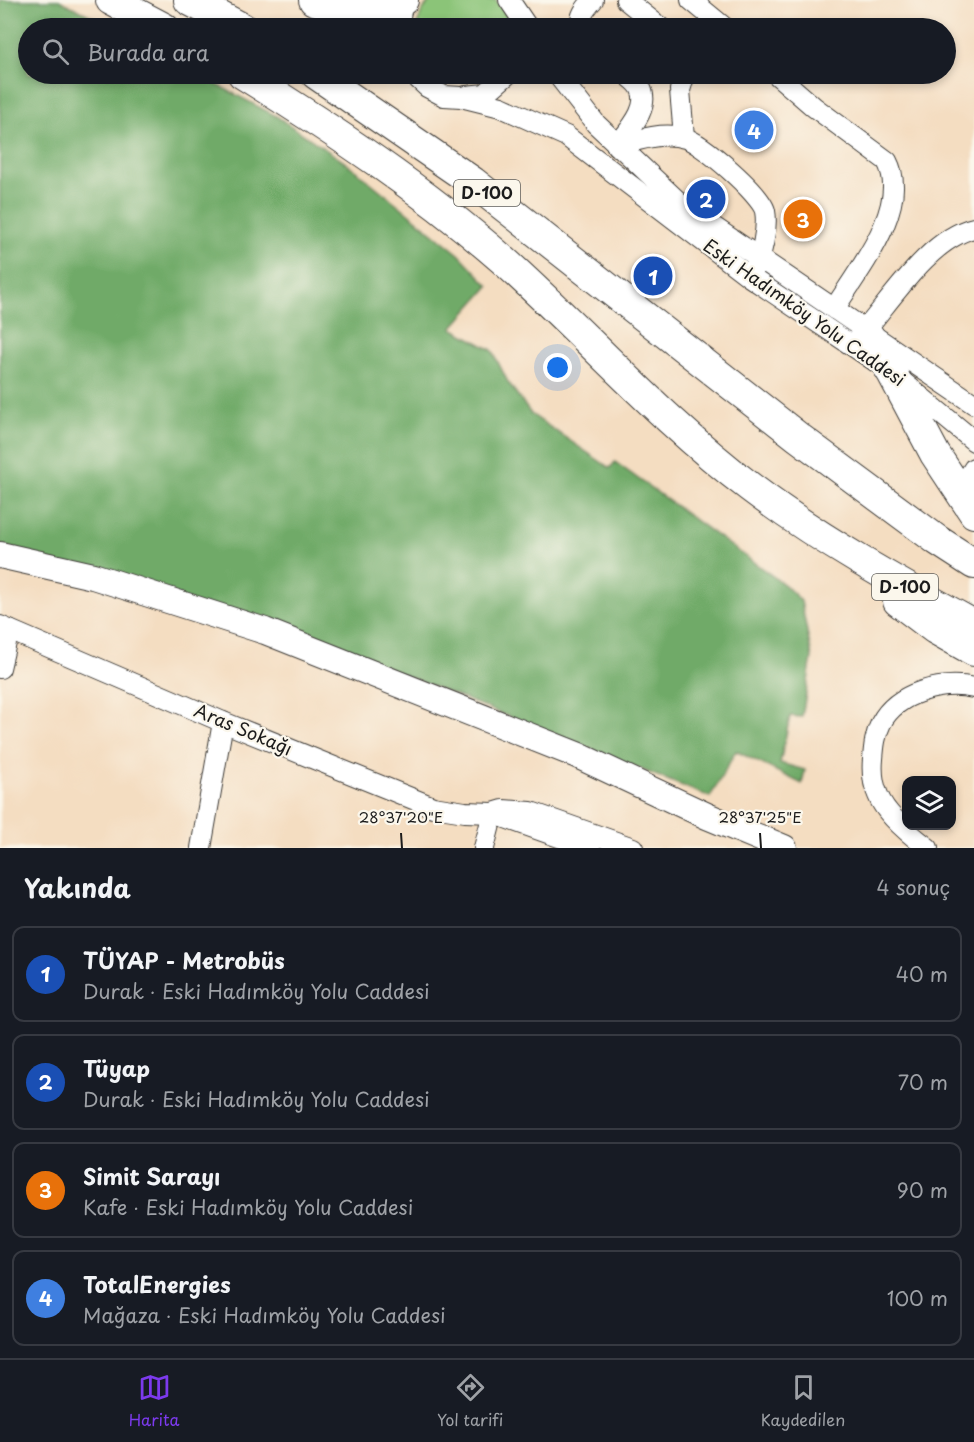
<!DOCTYPE html>
<html lang="tr">
<head>
<meta charset="utf-8">
<style>
  :root { --surface:#171b24; --page:#242831; --text:#f1f3f6; --muted:#9ea1a6; --line:#363941; --accent:#7c3aed }
  body { margin:0; font-family:"Playpen Sans",sans-serif; background:var(--page); color:var(--text) }
  .controls { position:absolute; right:18px; bottom:18px; display:grid; overflow:hidden; border-radius:12px; box-shadow:0 3px 9px #0003 }
  .controls button { width:54px; height:54px; display:grid; place-items:center; padding:0; border:0; border-bottom:2px solid var(--line); background:var(--surface); color:var(--text); font:30px sans-serif }
  .you { position:absolute; left:558px; top:368px; width:21px; height:21px; margin:-15px; border:4px solid #fff; border-radius:50%; background:#1a73e8; box-shadow:0 0 0 9px #1a73e833 }
  .badge { display:grid; place-items:center; width:39px; height:39px; border-radius:50%; background:var(--accent); color:#fff; font-size:20px; font-weight:700 }
  .pin { position:absolute; translate:-50% -50%; border:3px solid #fff; box-shadow:0 2px 6px #0006 }
  .list { margin:0; padding:0; list-style:none }
  h2 { display:flex; justify-content:space-between; align-items:center; height:78px; margin:0; padding:0 24px; font-size:26px }
  h2 small { font-size:20px; font-weight:400; color:var(--muted) }
  .list li { display:grid; grid-template-columns:39px 1fr auto; gap:18px; align-items:center; box-sizing:border-box; height:96px; margin:0 12px 12px; padding:0 12px; border:2px solid var(--line); border-radius:12px }
  .list b { display:block; font-size:22px; white-space:nowrap }
  .list p { margin:0; font-size:20px; white-space:nowrap; color:var(--muted) }
  .list em { font-size:20px; font-style:normal; color:var(--muted) }
  .icon { flex:none; width:33px; height:33px; fill:none; stroke:currentColor; stroke-width:2; stroke-linecap:round; stroke-linejoin:round }
  .map { position:relative; flex:none; width:974px; height:848px; overflow:hidden }
  .search { position:absolute; background:var(--surface); box-shadow:0 3px 9px #0003; left:18px; right:18px; top:18px; height:66px; display:flex; align-items:center; gap:15px; box-sizing:border-box; padding:0 21px; border-radius:33px; color:var(--muted); font-size:22px }
  .sheet { height:510px; background:var(--surface) }
  nav { display:flex; justify-content:space-around; align-items:center; box-sizing:border-box; height:84px; border-top:2px solid var(--line); background:var(--surface); font-size:16px; color:var(--muted) }
  nav a { display:grid; justify-items:center; gap:3px }
  nav .on { color:var(--accent) }
  .map>svg:first-child { display:block }
  .green { fill:#8bc478; stroke:#54704a; stroke-width:1.5 }
  .forest { fill:#70aa68; stroke:#466342; stroke-width:1.5 }
  .lines { fill:none; stroke-linecap:round; stroke-linejoin:round }
  .minor-casing { stroke:#3c3935; stroke-width:22 }
  .major-casing { stroke:#3c3935; stroke-width:28 }
  .highway-casing { stroke:#3c3935; stroke-width:32 }
  .minor { stroke:#fff; stroke-width:20 }
  .major { stroke:#fff; stroke-width:26 }
  .highway { stroke:#fff; stroke-width:30 }
  .ticks { fill:none; stroke:#1c1c1c; stroke-width:2 }
  .labels { text-anchor:middle; stroke-width:4.5; stroke-linejoin:round; paint-order:stroke }
  .shield { fill:#fbf7ec; stroke:#5f5e5a; stroke-width:1.5 }
  .shield-label { font-size:16px; font-weight:bold; fill:#1c1c1c }
  .street-label { font-size:18px; fill:#1c1c1c; stroke:#fbf7ec }
  .ticks-label { font-size:15px; text-anchor:middle; fill:#1c1c1c; stroke:#fbf7ec; stroke-width:4.5; stroke-linejoin:round; paint-order:stroke }
</style>
</head>
<body>
<div class="map">
<svg width="974" height="848" viewBox="0 0 974 848">
  <rect width="100%" height="100%" fill="#fbf7ec"/>
  <filter id="ink" filterUnits="userSpaceOnUse"><feTurbulence type="fractalNoise" baseFrequency=".0167" numOctaves="2"/><feDisplacementMap in="SourceGraphic" scale="12" xChannelSelector="R" yChannelSelector="G"/><feConvolveMatrix kernelMatrix="1 2 1 2 8 2 1 2 1" color-interpolation-filters="sRGB"/></filter>
  <filter id="wash" filterUnits="userSpaceOnUse"><feTurbulence type="fractalNoise" baseFrequency=".008" numOctaves="4" result="noise"/><feDisplacementMap in="SourceGraphic" scale="24" xChannelSelector="R" yChannelSelector="G"/><feGaussianBlur stdDeviation="1.35" result="paint"/><feColorMatrix in="noise" values="0 0 0 0 0 0 0 0 0 0 0 0 0 0 0 0 0 1.4 0 .05"/><feComposite in="paint" operator="in"/></filter>
  <g filter="url(#wash)">
    <rect width="100%" height="100%" fill="#f4ddc1"/>
    <g class="green">
      <path d="M431,0H496L506,14L510,28H416L422,11Z"/>
      <path d="M437,74H489C471,83 455,83 437,74Z"/>
    </g>
    <path class="forest" d="M0,0H59L115,28H28V74H197L276,116L349,165L459,254L489,286L452,328L492,350L508,382L531,414L610,468L615,462L785,585L801,601L812,657L802,717L790,716L780,763L805,770L802,784L736,751L710,797L372,662L0,545Z"/>
  </g>
  <g filter="url(#ink)">
    <g class="lines">
      <defs>
        <g id="minor">
          <path d="M509,0L528,28"/>
          <path d="M626,0L661,28"/>
          <path d="M691,0L725,28"/>
          <path d="M398,28L403,0"/>
          <path d="M581,28C579,16 585,9 593,0"/>
          <path d="M413,74L427,87L444,96L461,97L501,107L566,136L750,277L881,365"/>
          <path d="M557,74L596,124L683,206L974,404"/>
          <path d="M776,74L814,107L887,161C911,206 858,271 834,309"/>
          <path d="M466,96L485,94L508,74"/>
          <path d="M684,137L680,90L685,74"/>
          <path d="M617,146C637,140 664,131 685,138C702,143 761,194 765,211C768,227 762,256 754,269"/>
          <path d="M617,146C628,131 652,107 640,87C637,82 630,77 626,74"/>
          <path d="M865,330C893,297 931,238 974,228"/>
          <path d="M904,383L974,441"/>
          <path d="M966,500L965,482L974,468"/>
          <path d="M0,626L223,722L433,807L465,812L493,813L503,810L531,812L633,848"/>
          <path d="M0,668L9,630"/>
          <path d="M500,816L590,848"/>
          <path d="M201,848L223,722"/>
          <path d="M484,848L493,813"/>
          <path d="M928,848C912,836 885,814 878,795C873,784 872,770 873,759C874,746 875,735 881,723C897,692 943,681 974,688"/>
        </g>
        <path id="major" d="M0,555L93,576L265,631L577,755L707,816L784,848"/>
        <g id="highway">
          <path d="M111,0L164,28"/>
          <path d="M189,0L242,28"/>
          <path d="M314,0C344,11 373,13 403,0"/>
          <path d="M243,74C333,130 422,189 502,259C586,334 660,419 750,487C820,540 898,583 974,625"/>
          <path d="M316,74L473,182L798,437L937,540L974,564"/>
          <path d="M865,330L892,373L935,454L974,513"/>
          <path d="M898,601L935,629L974,651"/>
        </g>
      </defs>
      <use href="#minor" class="minor-casing"/>
      <use href="#major" class="major-casing"/>
      <use href="#highway" class="highway-casing"/>
      <use href="#minor" class="minor"/>
      <use href="#major" class="major"/>
      <use href="#highway" class="highway"/>
    </g>
  </g>
  <path class="ticks" d="M401,833L402,848M760,833L761,848"/>
  <g class="labels">
    <g class="shield">
      <rect x="454" y="180" width="66" height="26" rx="4.5"/>
      <rect x="872" y="574" width="66" height="26" rx="4.5"/>
    </g>
    <g class="shield-label">
      <text x="487" y="199">D-100</text>
      <text x="905" y="593">D-100</text>
    </g>
    <g class="street-label">
      <text transform="translate(804 313) rotate(35)" y="6">Eski Hadımköy Yolu Caddesi</text>
      <text transform="translate(243 730) rotate(23)" y="6">Aras Sokağı</text>
    </g>
  </g>
  <g class="ticks-label">
    <text x="401" y="823">28°37'20"E</text>
    <text x="760" y="823">28°37'25"E</text>
  </g>
</svg>
<div class="controls">
<button><svg class="icon" aria-label="layers" viewBox="0 0 24 24"><path d="M12 4l9 5-9 5-9-5zM3 14l9 5 9-5"/></svg></button>
</div>
<div class="you"></div>
<div class="pin badge" style="left:653px;top:276px;background:#1a4fb4">1</div>
<div class="pin badge" style="left:706px;top:199px;background:#1a4fb4">2</div>
<div class="pin badge" style="left:803px;top:219px;background:#e8710a">3</div>
<div class="pin badge" style="left:754px;top:130px;background:#3f7fe0">4</div>
<div class="search"><svg class="icon" aria-label="search" viewBox="0 0 24 24"><circle cx="10" cy="10" r="6"/><path d="M15 15l6 6"/></svg>Burada ara</div>
</div>
<section class="sheet">
<h2>Yakında<small>4 sonuç</small></h2>
<ul class="list">
<li><span class="badge" style="background:#1a4fb4">1</span><div><b>TÜYAP - Metrobüs</b><p>Durak · Eski Hadımköy Yolu Caddesi</p></div><em>40 m</em></li>
<li><span class="badge" style="background:#1a4fb4">2</span><div><b>Tüyap</b><p>Durak · Eski Hadımköy Yolu Caddesi</p></div><em>70 m</em></li>
<li><span class="badge" style="background:#e8710a">3</span><div><b>Simit Sarayı</b><p>Kafe · Eski Hadımköy Yolu Caddesi</p></div><em>90 m</em></li>
<li><span class="badge" style="background:#3f7fe0">4</span><div><b>TotalEnergies</b><p>Mağaza · Eski Hadımköy Yolu Caddesi</p></div><em>100 m</em></li>
</ul>
</section>
<nav>
<a class="on"><svg class="icon" aria-label="map" viewBox="0 0 24 24"><path d="M3 6l6-2 6 2 6-2v14l-6 2-6-2-6 2zM9 4v14M15 6v14"/></svg>Harita</a>
<a><svg class="icon" aria-label="directions" viewBox="0 0 24 24"><path d="M12 3l9 9-9 9-9-9zM9 14v-3h6M13 9l2 2-2 2"/></svg>Yol tarifi</a>
<a><svg class="icon" aria-label="saved" viewBox="0 0 24 24"><path d="M7 4h10v16l-5-4-5 4z"/></svg>Kaydedilen</a>
</nav>
</body>
</html>
